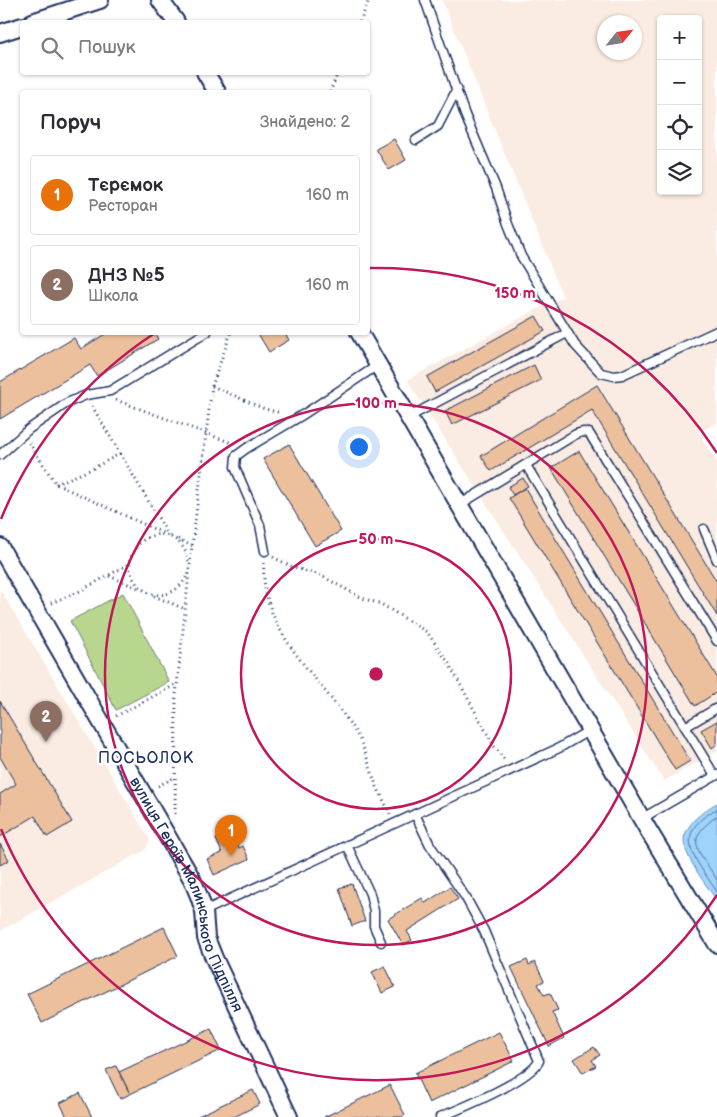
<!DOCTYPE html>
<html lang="uk">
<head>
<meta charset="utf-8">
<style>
  :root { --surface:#fff; --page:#f2f2f3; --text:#2b2b33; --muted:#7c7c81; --line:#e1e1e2; --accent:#0f766e }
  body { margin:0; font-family:"Balsamiq Sans",sans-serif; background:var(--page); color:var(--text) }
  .controls { position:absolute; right:15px; top:15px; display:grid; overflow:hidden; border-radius:5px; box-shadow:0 1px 4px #0004 }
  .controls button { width:45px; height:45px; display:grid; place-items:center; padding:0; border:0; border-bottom:1px solid var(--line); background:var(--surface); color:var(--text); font:25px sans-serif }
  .compass { position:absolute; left:597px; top:15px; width:45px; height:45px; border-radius:50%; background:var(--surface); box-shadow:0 1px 4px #0004; rotate:60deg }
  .you { position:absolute; left:358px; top:446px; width:18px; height:18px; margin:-12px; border:4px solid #fff; border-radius:50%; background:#1a73e8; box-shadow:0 0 0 8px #1a73e833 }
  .badge { display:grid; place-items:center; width:32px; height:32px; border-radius:50%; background:var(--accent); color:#fff; font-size:16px; font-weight:700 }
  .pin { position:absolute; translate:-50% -41px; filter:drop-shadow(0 1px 2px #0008) }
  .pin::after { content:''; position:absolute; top:26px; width:18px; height:15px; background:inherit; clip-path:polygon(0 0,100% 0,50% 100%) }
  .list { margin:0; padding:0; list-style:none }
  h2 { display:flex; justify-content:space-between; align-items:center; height:65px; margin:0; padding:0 20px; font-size:21px }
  h2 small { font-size:16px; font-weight:400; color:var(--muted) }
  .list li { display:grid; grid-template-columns:32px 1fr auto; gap:15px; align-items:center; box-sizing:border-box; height:80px; margin:0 10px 10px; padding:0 10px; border:1px solid var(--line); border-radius:5px }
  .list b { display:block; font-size:19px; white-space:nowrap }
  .list p { margin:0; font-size:16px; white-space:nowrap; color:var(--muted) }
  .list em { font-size:16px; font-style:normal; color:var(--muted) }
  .icon { flex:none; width:28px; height:28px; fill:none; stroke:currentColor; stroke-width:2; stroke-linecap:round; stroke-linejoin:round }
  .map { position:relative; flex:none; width:717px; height:1117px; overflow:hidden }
  .search { position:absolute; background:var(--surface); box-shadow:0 1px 4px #0004; left:20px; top:20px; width:350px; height:55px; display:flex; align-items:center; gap:12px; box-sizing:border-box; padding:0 18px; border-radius:5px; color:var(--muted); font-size:19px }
  .panel { position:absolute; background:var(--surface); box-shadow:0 1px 4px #0004; left:20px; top:90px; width:350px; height:245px; border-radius:5px }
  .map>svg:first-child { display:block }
  .built { fill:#faece2; fill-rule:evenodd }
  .green { fill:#b8d68e; stroke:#6a8276 }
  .water { fill:#9ed3fc; stroke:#6a91bd }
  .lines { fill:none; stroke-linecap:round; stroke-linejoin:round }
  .shore { stroke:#4f719d; stroke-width:1 }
  .building { fill:#edc09d; stroke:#1b2f5e }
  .lane-casing { stroke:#1b2f5e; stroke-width:11 }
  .street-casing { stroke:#1b2f5e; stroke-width:20 }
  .path { stroke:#1b2f5e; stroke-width:3; stroke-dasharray:1 4; stroke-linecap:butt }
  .lane { stroke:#fff; stroke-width:8 }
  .street { stroke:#fff; stroke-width:16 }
  .ring { fill:none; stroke:#c2185b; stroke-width:2.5 }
  .labels { text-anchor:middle; stroke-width:5; stroke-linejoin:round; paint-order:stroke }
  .street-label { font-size:15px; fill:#1b2f5e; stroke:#fff }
  .neighbourhood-label { font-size:16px; letter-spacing:1px; fill:#1b2f5e; stroke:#fff }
  .centre { fill:#c2185b; stroke:#fff; stroke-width:2.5 }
  .ring-label { font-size:15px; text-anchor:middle; font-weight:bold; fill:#c2185b; stroke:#fff; stroke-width:5; stroke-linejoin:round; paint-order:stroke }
</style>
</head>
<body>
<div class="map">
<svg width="717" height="1117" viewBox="0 0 717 1117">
  <rect width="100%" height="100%" fill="#fff"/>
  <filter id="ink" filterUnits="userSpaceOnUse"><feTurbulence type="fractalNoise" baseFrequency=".02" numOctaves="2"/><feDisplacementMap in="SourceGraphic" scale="10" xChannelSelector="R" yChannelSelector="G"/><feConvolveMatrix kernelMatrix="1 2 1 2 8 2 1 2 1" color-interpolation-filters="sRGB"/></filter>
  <g filter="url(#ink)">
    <g class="built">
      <path d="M442,0H717V423L698,432L717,462V751L664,781L407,380L528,314L563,297ZM661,19H698V191H661ZM604,22H634V52H604Z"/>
      <path d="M0,589L150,840L145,850L0,931Z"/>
    </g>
    <path class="green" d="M123,593L169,682L116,710L70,621Z"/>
    <path class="water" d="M717,803V901C708,887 683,856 684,839C685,831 690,825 695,819C702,813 709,807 717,803Z"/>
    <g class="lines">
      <g class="shore">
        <path d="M717,809C669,834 696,859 717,892"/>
        <path d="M717,816C682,841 699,850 717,880"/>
      </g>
    </g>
    <g class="building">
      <path d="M394,139L406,160L389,170L376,149Z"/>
      <path d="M536,316L545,331L435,392L427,377Z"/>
      <path d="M108,332H154L158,339L97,376L90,365L0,419V382L74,338L81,349Z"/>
      <path d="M257,332H291L286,335L289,340L269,352Z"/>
      <path d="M534,365L541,380L452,425L445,411Z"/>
      <path d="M597,385L717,582V616L592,410L491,471L481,456Z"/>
      <path d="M289,444L341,531L315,546L263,459Z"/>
      <path d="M579,451L717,677V692L695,706L551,468Z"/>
      <path d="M523,478L528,486L513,495L508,487Z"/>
      <path d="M525,488L690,761L675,770L509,498Z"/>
      <path d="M0,701L72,822L47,837L35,816L0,837V794L16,784L0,757Z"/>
      <path d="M717,721V744L712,748L701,730Z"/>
      <path d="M231,832L239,848L243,846L249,859L214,875L207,859L222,853L216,839Z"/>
      <path d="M0,844L9,860L0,865Z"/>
      <path d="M352,884L365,921L352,926L339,888Z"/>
      <path d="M450,887L458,899L407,931L412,940L403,945L388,919L422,898L425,903Z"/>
      <path d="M164,927L178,956L42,1023L27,994Z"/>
      <path d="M527,960L529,965L535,962L544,981L538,984L544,995L550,993L558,1010L552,1012L564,1038L549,1046L511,967Z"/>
      <path d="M385,966L395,987L382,993L372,972Z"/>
      <path d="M211,1029L221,1050L130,1094L119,1072Z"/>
      <path d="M499,1032L514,1061L429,1103L415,1073Z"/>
      <path d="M594,1047L600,1055L592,1060L596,1066L583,1073L574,1059Z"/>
      <path d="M116,1066L130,1094L120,1099L106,1070Z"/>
      <path d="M390,1085L405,1115L402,1117H324Z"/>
      <path d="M253,1090L260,1104L234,1117H196Z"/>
      <path d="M80,1093L92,1117H67L60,1103Z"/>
    </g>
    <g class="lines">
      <defs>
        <g id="lane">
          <path d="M425,0L465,115L496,188L508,224L521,256L575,345L601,373L614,376L622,375L717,331"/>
          <path d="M416,140L438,126L457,89"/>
          <path d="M409,417L567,333"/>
          <path d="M0,455L29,429L67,403L86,395L110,391L207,332"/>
          <path d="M526,465L715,776"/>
          <path d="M459,505L576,434L583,432L589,433L717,641"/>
          <path d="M704,529L717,560"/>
          <path d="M265,551L260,525L235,467L236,456L247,448L304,414L378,365"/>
          <path d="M685,727L717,708"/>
          <path d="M415,814L430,845L466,898L484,931L539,1061C530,1080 460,1109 440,1117"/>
          <path d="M641,819L717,775"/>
          <path d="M347,845L370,894L374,911V926L381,942"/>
          <path d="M204,911L559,748L590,730"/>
        </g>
        <g id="street">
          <path d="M160,0L176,22"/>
          <path d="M32,22L100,0"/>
          <path d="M0,33L22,26"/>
          <path d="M205,72L217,92"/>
          <path d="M359,332L647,828L717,944"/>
          <path id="s1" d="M0,547L192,879L199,896L204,911L206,938L214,958L289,1117"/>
        </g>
      </defs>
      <use href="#lane" class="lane-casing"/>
      <use href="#street" class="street-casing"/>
      <g class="path">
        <path d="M360,22L369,0"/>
        <path d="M330,92L338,72"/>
        <path d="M212,386L265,409L281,413"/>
        <path d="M116,400L232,443"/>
        <path d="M92,406L169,536"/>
        <path d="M29,443L56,484L165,534"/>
        <path d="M56,484L92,469L121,453"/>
        <path d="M178,539L192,546"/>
        <path d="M273,557L290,566L320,575L362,598L381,604L427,632L448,662L494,746L504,759"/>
        <path d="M264,563C259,632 321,677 354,730C364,745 368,762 374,779C378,791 385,802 390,814"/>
        <path d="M129,564C133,599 174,607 188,573"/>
        <path d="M109,576L140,589"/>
        <path d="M154,596L185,609"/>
        <path d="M51,603L80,591L129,564C137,526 181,524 189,562"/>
        <path d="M116,716L177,684"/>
        <path d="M158,786L175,777"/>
        <path d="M175,814L176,695L192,546L212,386L231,332"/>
      </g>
      <use href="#lane" class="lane"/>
      <use href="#street" class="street"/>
    </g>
  </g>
  <g class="ring">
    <circle cx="376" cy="674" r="135"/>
    <circle cx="376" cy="674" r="271"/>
    <path d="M717 895A406 406 0 0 1 1 829M1 519A406 406 0 0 1 155 333M369 268A406 406 0 0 1 717 453"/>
  </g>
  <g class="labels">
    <g class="street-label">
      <text dy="5" stroke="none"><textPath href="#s1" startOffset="396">вулиця Героїв Малинського Підпілля</textPath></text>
    </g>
    <g class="neighbourhood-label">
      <text x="146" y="763">ПОСЬОЛОК</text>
    </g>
  </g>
  <circle cx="376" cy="674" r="8" class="centre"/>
  <g class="ring-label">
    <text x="515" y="298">150 m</text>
    <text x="376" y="408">100 m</text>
    <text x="376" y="544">50 m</text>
  </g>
</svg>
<div class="controls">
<button>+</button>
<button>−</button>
<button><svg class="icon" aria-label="locate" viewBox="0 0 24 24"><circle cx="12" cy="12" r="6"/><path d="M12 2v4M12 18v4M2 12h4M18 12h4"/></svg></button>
<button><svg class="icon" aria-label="layers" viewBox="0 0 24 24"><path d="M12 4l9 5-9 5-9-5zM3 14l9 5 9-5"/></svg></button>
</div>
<svg class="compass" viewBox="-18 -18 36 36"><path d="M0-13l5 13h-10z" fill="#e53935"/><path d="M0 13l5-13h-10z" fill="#7c7c81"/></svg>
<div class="you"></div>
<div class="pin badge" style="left:231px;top:856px;background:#e8710a">1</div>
<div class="pin badge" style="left:46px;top:742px;background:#8d6e63">2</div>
<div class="search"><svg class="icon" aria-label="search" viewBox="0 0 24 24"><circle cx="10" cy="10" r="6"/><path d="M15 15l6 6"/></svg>Пошук</div>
<section class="panel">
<h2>Поруч<small>Знайдено: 2</small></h2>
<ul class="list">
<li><span class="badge" style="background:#e8710a">1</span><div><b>Тєрємок</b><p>Ресторан</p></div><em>160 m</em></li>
<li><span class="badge" style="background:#8d6e63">2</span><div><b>ДНЗ №5</b><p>Школа</p></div><em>160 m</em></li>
</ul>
</section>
</div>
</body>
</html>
